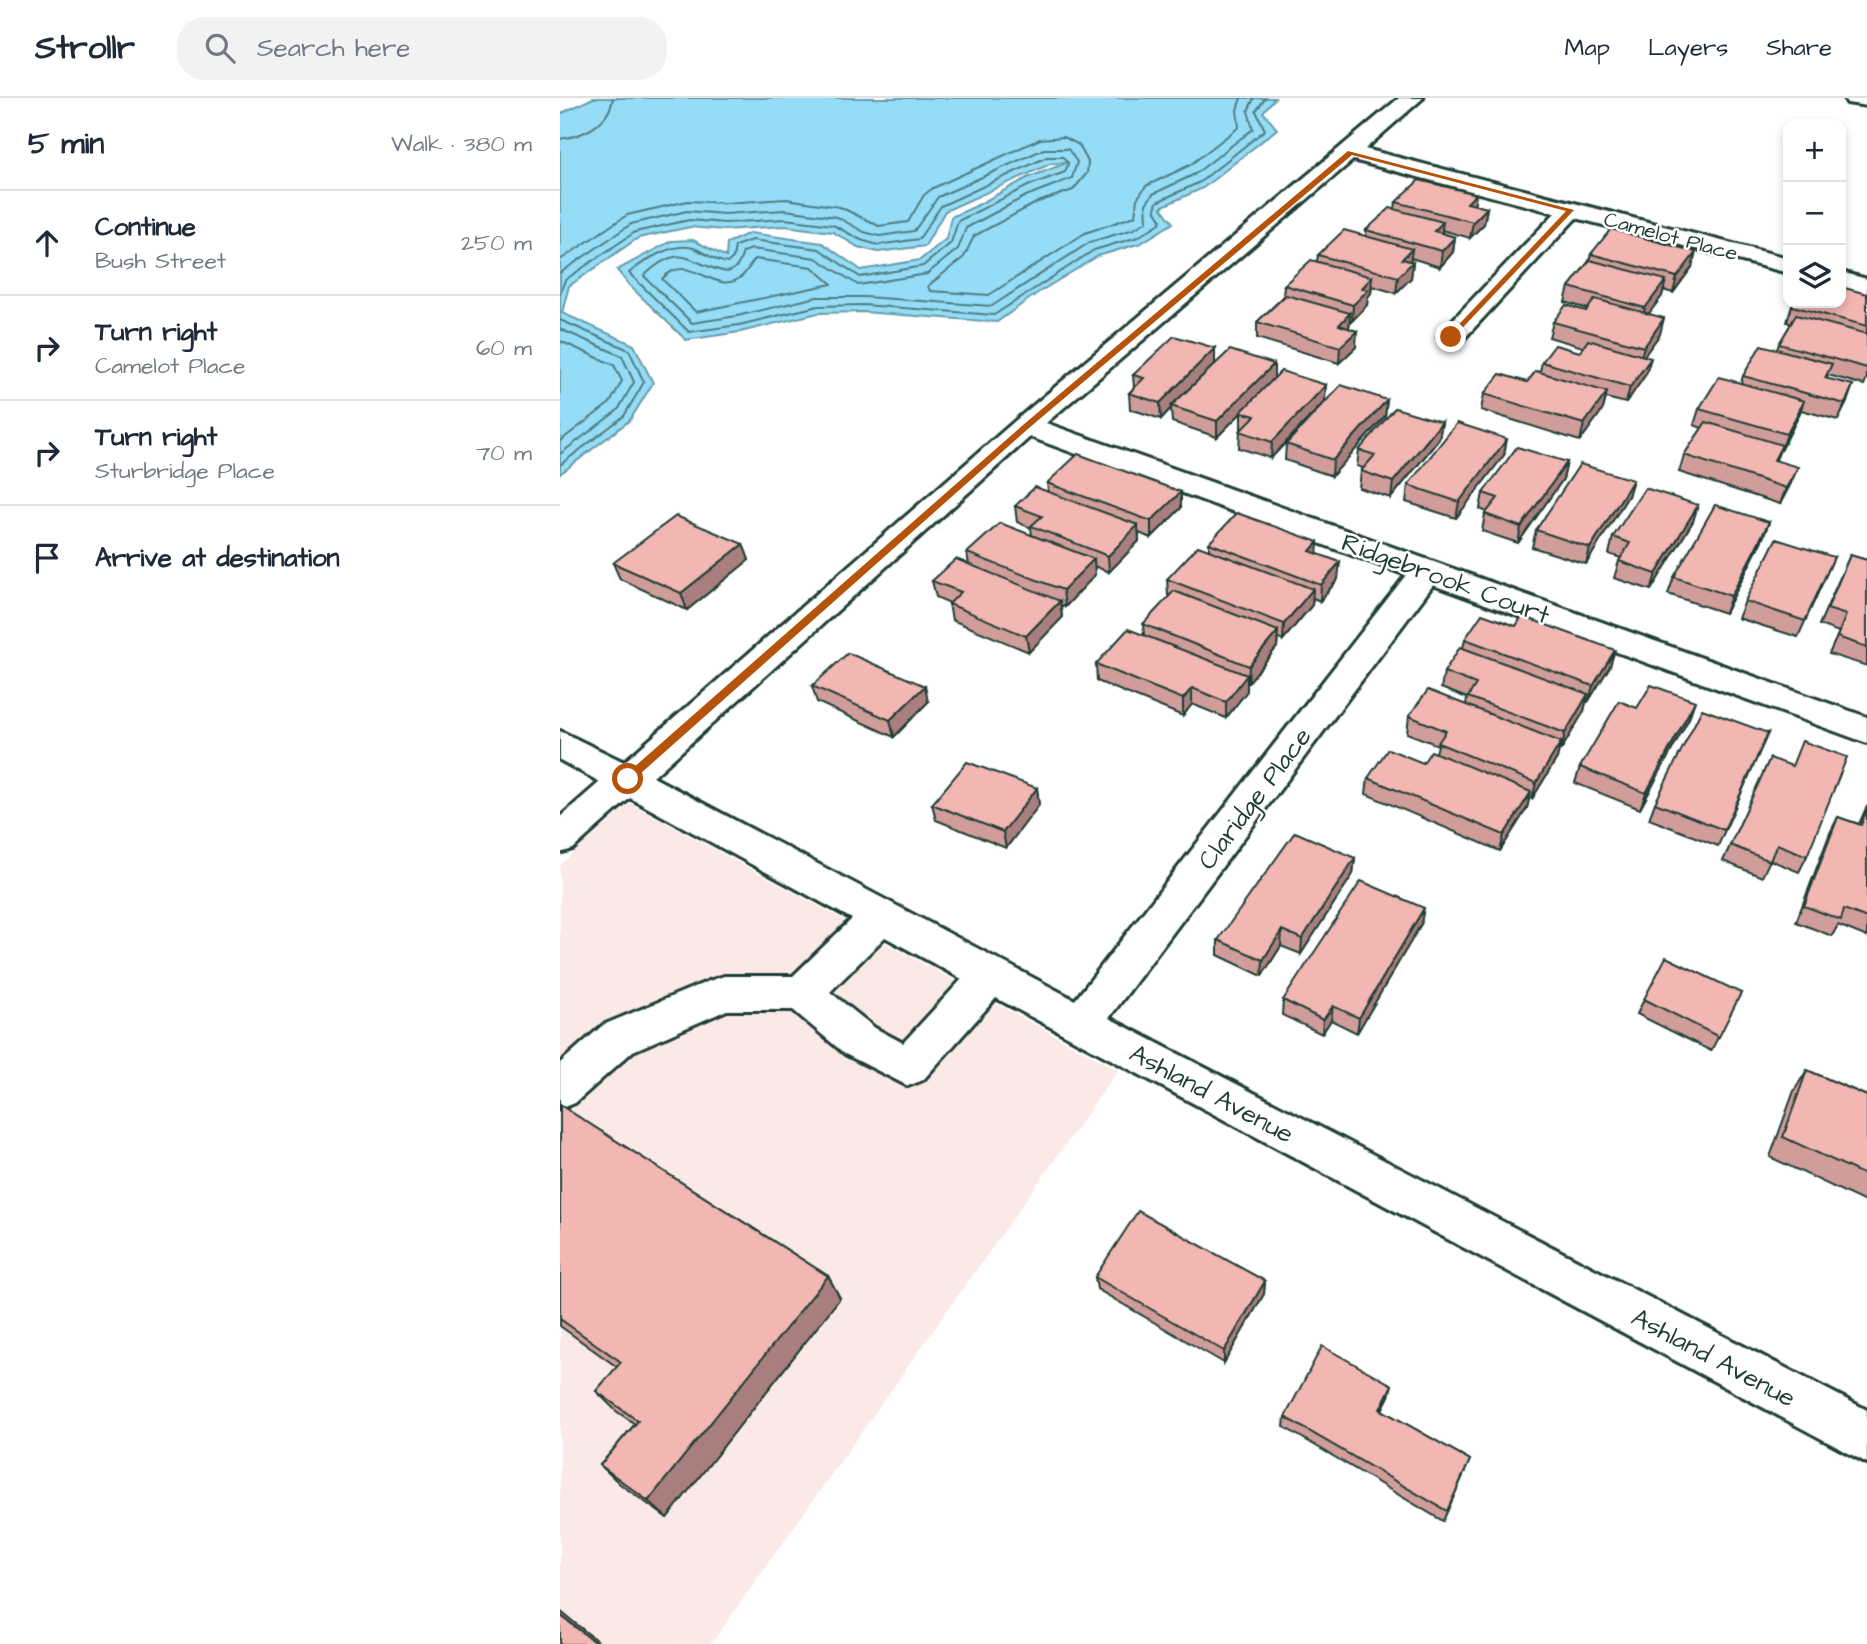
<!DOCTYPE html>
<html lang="en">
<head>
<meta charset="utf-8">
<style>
  :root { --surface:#fff; --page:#f2f2f3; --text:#1f2937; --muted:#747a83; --line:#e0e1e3 }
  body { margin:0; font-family:"Architects Daughter",sans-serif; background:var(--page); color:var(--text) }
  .controls { position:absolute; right:21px; top:21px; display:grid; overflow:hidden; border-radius:14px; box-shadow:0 4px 10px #0003 }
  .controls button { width:63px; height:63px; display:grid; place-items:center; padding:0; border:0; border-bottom:2px solid var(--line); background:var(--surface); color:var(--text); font:35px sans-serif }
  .stop { position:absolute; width:21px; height:21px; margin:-16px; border:5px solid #b45309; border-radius:50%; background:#fff }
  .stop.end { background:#b45309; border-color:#fff; box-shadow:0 2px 7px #0008 }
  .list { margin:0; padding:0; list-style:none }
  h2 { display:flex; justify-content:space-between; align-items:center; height:91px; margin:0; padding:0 28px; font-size:30px }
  h2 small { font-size:23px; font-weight:400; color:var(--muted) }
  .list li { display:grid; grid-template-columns:46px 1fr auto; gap:21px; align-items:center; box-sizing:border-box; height:105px; padding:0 28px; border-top:2px solid var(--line) }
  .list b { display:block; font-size:26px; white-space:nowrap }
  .list p { margin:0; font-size:23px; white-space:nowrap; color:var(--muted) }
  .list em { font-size:23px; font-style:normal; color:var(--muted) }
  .icon { flex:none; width:38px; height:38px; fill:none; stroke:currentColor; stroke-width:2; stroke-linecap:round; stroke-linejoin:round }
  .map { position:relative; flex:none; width:1307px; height:1546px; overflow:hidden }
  header { display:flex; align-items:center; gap:42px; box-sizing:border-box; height:98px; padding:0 35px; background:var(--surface); border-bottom:2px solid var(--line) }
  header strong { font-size:33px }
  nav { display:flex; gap:38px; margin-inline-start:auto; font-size:24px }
  .search { width:490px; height:63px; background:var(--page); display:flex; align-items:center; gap:18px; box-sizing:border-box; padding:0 24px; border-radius:28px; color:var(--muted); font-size:26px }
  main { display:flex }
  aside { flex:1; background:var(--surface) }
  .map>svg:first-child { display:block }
  .built { fill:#fbe9e8 }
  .water { fill:#95dcf7; stroke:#669ca9; stroke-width:2 }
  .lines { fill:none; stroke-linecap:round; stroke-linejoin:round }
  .shore { stroke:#4e7d82; stroke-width:2 }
  .minor-casing { stroke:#1f3d34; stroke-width:6 }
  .minor { fill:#fff; fill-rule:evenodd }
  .wall { fill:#d09d9a; stroke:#1f3d34; stroke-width:2 }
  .shaded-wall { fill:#a97f7d; stroke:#1f3d34; stroke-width:2 }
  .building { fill:#f2b6b3; stroke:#1f3d34; stroke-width:2 }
  .route { fill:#b45309 }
  .labels { text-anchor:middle; stroke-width:5; stroke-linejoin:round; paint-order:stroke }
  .far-street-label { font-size:21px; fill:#1f3d34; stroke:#fff }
  .street-label { font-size:26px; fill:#1f3d34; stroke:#fff }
</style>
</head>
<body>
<header>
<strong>Strollr</strong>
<div class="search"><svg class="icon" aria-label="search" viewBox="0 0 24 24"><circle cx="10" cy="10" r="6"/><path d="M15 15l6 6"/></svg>Search here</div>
<nav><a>Map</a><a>Layers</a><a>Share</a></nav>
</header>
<main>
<aside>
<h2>5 min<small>Walk · 380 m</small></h2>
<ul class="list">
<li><svg class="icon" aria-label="ahead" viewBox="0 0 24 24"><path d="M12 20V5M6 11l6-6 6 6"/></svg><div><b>Continue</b><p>Bush Street</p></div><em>250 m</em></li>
<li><svg class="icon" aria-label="right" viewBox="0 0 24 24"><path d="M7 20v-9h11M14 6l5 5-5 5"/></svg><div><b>Turn right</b><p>Camelot Place</p></div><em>60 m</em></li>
<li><svg class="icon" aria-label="right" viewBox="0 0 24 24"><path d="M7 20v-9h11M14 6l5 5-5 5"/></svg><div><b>Turn right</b><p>Sturbridge Place</p></div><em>70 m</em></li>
<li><svg class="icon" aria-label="arrive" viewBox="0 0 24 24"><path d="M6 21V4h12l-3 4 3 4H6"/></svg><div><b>Arrive at destination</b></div></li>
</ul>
</aside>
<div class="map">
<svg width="1307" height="1546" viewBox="0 0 1307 1546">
  <rect width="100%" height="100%" fill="#fff"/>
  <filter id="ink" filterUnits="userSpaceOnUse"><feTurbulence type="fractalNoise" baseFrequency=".0143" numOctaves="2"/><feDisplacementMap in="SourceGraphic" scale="14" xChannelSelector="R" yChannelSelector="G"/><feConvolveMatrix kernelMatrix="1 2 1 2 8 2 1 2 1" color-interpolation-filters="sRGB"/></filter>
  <g filter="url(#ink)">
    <path class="built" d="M70,705L558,972L151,1546H0V767Z"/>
    <path class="water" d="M33,0H715L703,14L717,31L643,90L601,109L613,125L581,145L538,158L479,194L437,224L303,214L258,215L180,234L126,242L69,187L57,172L111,143L133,142L166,159L167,145L190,135L262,145L301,172L360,162L386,141L391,119L414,109L467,80L509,64L490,66L385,113L365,148L318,154L298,149L273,134L224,128L165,132L130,129L78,140L9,188L2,215L74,247L93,285L70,322L0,376V16Z"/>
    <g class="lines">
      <g class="shore">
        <path d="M0,41C24,38 49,26 53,0"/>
        <path d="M195,161L252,169L272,186L136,214L102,181C129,151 155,200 181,179C187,174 190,167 195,161Z"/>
        <path d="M0,162L67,117L128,103L165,105L226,101L280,109L319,128L348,124L364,97L373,90L480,41L504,39L519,47L528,64L527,75L513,92L478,104L414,138L404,159L368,188L370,193L429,197L525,135L575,118L577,101L586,88L630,67L679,29L677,12L681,0"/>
        <path d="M0,175L71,126L127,113L165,116L225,112L277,119L304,134L319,138L354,133L378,99L484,51H508L517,64L512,80L466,98L406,130L398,151L367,176L298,187L256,160L192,151L183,154C180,164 178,171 167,174C129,167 123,141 84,178L132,225L177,218L257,199H305L432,208L530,144L574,131L587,123L586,106L593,96L635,76L693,31L688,13L694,0"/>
        <path d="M0,196L5,182L75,134L129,122L165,125L225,121L273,127L301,142L318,147L359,141L381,108L487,59H503L508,66L505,74L470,87L398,123L391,145L363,168L300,179L259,151L192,142L175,148L173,160L167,165C155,163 147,156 136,151C115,142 85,162 69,175L129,234L179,227L258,208L304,207L434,217L534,152L578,139L600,125L601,121L595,111L597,104L640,84L705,32L696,13L705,0"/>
        <path d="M0,222L69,252L84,284L64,318L0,367"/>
        <path d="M0,231L62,258L74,284L58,312L0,356"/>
        <path d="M0,243L54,267L62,283L50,305L0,343"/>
      </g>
      <defs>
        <g id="minor">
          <path d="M839,0H863L805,51L1228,160V175L1016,120L900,245L891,247L882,245L878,239L882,233L995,115L793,62L486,325L1307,619V645L873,487L549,920L1307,1312V1365L436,900L363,982L348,988L285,956L233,912H167L73,953L15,1005L0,1011V965L43,927L149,883L164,878H233L292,821L70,700L13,751L0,755V719L40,684L0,662V633L64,664L456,322ZM470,339L846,477L515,902L93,679ZM325,839L402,881L343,945L315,930L270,894Z"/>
          <path d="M1284,0H1307V8L1287,5Z"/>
          <path d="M1281,174L1307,181V197L1281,190Z"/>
        </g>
      </defs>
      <use href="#minor" class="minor-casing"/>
      <use href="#minor" class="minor"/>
    </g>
    <g class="wall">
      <path d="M836,104L914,107L927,110L924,126L910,140L882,132V135L895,139L893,154L880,169L851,160L850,163L853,164L851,180L836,195L812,188L811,195L808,199L807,207L792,223H790L789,230L796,249L779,265L697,240V224L723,199L724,187L757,163L758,157L806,138V132L835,111Z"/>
      <path d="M1031,156L1132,169L1113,195L1103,192L1102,198L1088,216L1100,236L1084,258L1086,276L1066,305L1046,300L1043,311L1020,343L921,312L924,296L967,284L980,274L982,264L1020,254L1023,249L989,239L993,224L1026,213L1028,211L1005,204L1009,189L1029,163Z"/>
      <path d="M1307,196V280L1304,287L1268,277L1267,280L1287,304L1278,322L1241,312L1238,319L1220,352L1216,362L1231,385L1220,406L1119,374L1124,357L1142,330L1134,327L1139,311L1181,285L1183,278L1217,251L1219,246L1231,226L1227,224L1232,208Z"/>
      <path d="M655,250V266H714V280L765,303L711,360L679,350L680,333L682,331L681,330V315L657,339L612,324L611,310L601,321L570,311L569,295L574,290L573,277Z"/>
      <path d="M827,302L825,318L772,378L725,362L726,346Z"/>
      <path d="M882,324L879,341L831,400L799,390L801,373L803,370L797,368L799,352Z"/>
      <path d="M944,357L896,420L846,404L848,387Z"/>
      <path d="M1007,364L1003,381L958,445L922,433L925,416L927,414L920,411L923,395Z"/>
      <path d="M487,385L621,394V410L591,440L579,435V443L549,474L534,468L535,477L505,509L501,507L502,520L469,554L392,522L389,506L390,505L376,499L372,483L409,467L407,455L472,438L471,430L457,424L455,408L488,393Z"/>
      <path d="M1068,398L1026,466L972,449L976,432Z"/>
      <path d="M1138,407L1133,423L1091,492L1054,480L1059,463L1061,460L1049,456L1053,439Z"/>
      <path d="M1209,424L1203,440L1165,515L1108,496L1114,479Z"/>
      <path d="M649,445L758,456L778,481L760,503L753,500L752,507L723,542L718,540L717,549L688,585L687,584V593L666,620L632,606L623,618L537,583L536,566L584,537L583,526L610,498L608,497L607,481L649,452Z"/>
      <path d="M183,446L189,462L127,512L60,481L53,465Z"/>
      <path d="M1290,457L1307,462V568L1269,556L1279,534L1259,527Z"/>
      <path d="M1274,459L1238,539L1178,520L1185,503Z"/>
      <path d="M905,541L1050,568L1028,604H1026L1024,613L1001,652L999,651L997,660L972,701L969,700L967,710L940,753L806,696L808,680L863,665L876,655L878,647L847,635L849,618L906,607L907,600L881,590L884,574L903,550Z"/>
      <path d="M252,588L368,604L334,639L257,604Z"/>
      <path d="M1129,620L1080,711L1015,685L1020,669Z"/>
      <path d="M1208,635L1158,748L1089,721L1095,705Z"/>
      <path d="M1210,660L1247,758L1239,774L1210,762L1202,779L1163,763Z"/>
      <path d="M477,690L479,707L446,750L376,722L372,706Z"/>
      <path d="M1307,708V839L1278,827L1272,838L1236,824L1270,735L1278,719L1299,726Z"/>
      <path d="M795,760L793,776L741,856L721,848L702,878L658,857V842Z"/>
      <path d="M861,826L797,935L771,922L762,936L722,917L723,902Z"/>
      <path d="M1181,895L1151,953L1077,916L1084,901Z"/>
      <path d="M1247,972L1307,998V1105L1210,1059L1234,993Z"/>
      <path d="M0,1007L268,1178L280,1200L107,1420L60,1386L40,1367L75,1326L56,1313L36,1293L57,1269L0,1228Z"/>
      <path d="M535,1179L705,1183L704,1196L664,1265L537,1191Z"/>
      <path d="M829,1298L822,1312L910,1362L883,1423L724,1329L725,1319Z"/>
    </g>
    <g class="shaded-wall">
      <path d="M916,96L914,112L907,105Z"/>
      <path d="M927,110L924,126L910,140L913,124Z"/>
      <path d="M883,124L881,139L874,133Z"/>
      <path d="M895,139L893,154L880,169L882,153Z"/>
      <path d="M852,151L850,166L853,164L851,180L836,195L838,179L842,161Z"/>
      <path d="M1136,154L1132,169L1113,195L1117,179Z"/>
      <path d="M812,179L811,195L808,199L807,207L792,223L793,207L802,190Z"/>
      <path d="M1106,182L1102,198L1081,226L1085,210Z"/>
      <path d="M790,215L789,231L779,227Z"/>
      <path d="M1104,220L1100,236L1079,265L1084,249Z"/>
      <path d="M797,233L796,249L779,265L780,249Z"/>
      <path d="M655,250V266L611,308V310L601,321L600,305Z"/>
      <path d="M1091,260L1086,276L1066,305L1070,289Z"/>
      <path d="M714,266V282L657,339V323Z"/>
      <path d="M766,287L765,303L711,360L712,344Z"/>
      <path d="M1293,287L1287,304L1278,322L1285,306Z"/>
      <path d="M1047,294L1043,311L1020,343L1024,326Z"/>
      <path d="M827,302L825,318L772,378L773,362Z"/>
      <path d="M1244,303L1238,319L1221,353L1227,336Z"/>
      <path d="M882,324L879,341L831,400L833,384Z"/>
      <path d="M947,341L944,357L896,420L899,404Z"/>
      <path d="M1007,364L1003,381L958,445L961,429Z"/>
      <path d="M1238,369L1231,385L1220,406L1226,390Z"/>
      <path d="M1073,382L1068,398L1026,466L1030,450Z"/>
      <path d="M621,394V410L591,440V423Z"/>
      <path d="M1138,407L1133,423L1091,492L1096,476Z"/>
      <path d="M1209,424L1203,440L1165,515L1171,498Z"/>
      <path d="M578,427L579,443L549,474L548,458Z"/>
      <path d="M758,444L757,461L750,453Z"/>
      <path d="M183,446L189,462L127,512L121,495Z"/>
      <path d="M534,461L535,477L505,509L503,492Z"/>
      <path d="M780,464L778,481L760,503L761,487Z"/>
      <path d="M753,491L752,507L723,542L724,526Z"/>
      <path d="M500,503L502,520L469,554L466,538Z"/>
      <path d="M718,533L717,549L688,585L689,568Z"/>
      <path d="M1055,552L1050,568L1028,604L1033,588Z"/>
      <path d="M687,577V593L666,620V604Z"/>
      <path d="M365,588L368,604L334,639L330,622Z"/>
      <path d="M632,590V606L623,618V601Z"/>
      <path d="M1028,596L1024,613L1001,652L1005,635Z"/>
      <path d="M1135,603L1129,620L1080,711L1086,695Z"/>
      <path d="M1001,644L997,660L972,701L976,685Z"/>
      <path d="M477,690L479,707L446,750L443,734Z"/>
      <path d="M971,694L967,710L940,753L944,737Z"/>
      <path d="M795,760L793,776L741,856L742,841Z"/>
      <path d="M864,810L861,826L797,935L799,920Z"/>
      <path d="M722,832L721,848L702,878L703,862Z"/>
      <path d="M773,908L771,922L762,936L763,922Z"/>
      <path d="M268,1178L280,1200L107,1420L88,1403Z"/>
      <path d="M705,1183L704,1196L664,1265V1253Z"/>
      <path d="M832,1287L829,1298L817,1321L820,1311Z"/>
      <path d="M0,1513L41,1546H37L0,1517Z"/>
    </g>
    <g class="building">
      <path d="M859,82L916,96L907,105L927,110L913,124L836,104Z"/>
      <path d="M830,110L883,124L874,133L895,139L882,153L806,132Z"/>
      <path d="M1051,131L1136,154L1117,179L1031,156Z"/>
      <path d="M784,132L852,151L842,161L853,164L838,179L758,157Z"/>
      <path d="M751,162L812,179L802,190L808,192L793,207L724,187Z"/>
      <path d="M1030,162L1106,182L1085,210L1009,189Z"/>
      <path d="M1281,189L1307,196V228L1232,208L1234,205H1281Z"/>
      <path d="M726,197L790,215L779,227L797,233L780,249L697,224Z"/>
      <path d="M1035,201L1104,220L1084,249L993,224L1006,207L1026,213Z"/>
      <path d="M1236,217L1307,236V270L1219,246Z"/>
      <path d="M614,238L655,250L600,305L569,295L584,280L573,277Z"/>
      <path d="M1028,242L1091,260L1070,289L982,264L995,247L1020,254Z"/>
      <path d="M1201,247L1272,266L1265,280L1293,287L1285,306L1183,278Z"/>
      <path d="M670,252L714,266L657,323L611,308Z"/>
      <path d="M721,273L766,287L712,344L680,333L695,318L681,314Z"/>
      <path d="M976,273L1047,294L1024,326L924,296L940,276L967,284Z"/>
      <path d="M1159,279L1244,303L1227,336L1139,311Z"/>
      <path d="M781,287L827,302L773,362L726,346Z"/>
      <path d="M835,310L882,324L833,384L801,373L815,357L799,352Z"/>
      <path d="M1146,324L1222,347L1214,362L1238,369L1226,390L1124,357Z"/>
      <path d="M897,325L947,341L899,404L848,387Z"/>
      <path d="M957,349L1007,364L961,429L925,416L938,400L923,395Z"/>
      <path d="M518,356L621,394L591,423L487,385Z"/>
      <path d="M1020,366L1073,382L1030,450L976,432Z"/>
      <path d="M475,389L578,427L548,458L471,428L482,418L455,408Z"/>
      <path d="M1085,390L1138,407L1096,476L1059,463L1070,445L1053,439Z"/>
      <path d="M1155,407L1209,424L1171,498L1114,479Z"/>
      <path d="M677,415L758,444L750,453L780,464L761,487L649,445Z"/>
      <path d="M116,418L183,446L121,495L53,465Z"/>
      <path d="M440,425L534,461L503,492L407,455Z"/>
      <path d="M1216,441L1274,459L1245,523L1185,503Z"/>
      <path d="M638,448L753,491L724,526L607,481Z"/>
      <path d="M1290,457L1307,462V549L1277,539L1286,517L1267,511Z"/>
      <path d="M396,461L500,503L466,538L389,506L401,494L372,483Z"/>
      <path d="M614,493L718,533L689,568L583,526Z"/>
      <path d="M922,516L956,528L962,518L1055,552L1033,588L905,541Z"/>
      <path d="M568,531L687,577L666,604L632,590L623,601L536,566Z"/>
      <path d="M900,549L1028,596L1005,635L908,599L916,586L884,574Z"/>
      <path d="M288,555L365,588L330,622L252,588Z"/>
      <path d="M1091,587L1135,603L1086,695L1020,669L1059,603L1077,610Z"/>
      <path d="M868,592L1001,644L976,685L878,645L886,633L849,618Z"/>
      <path d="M1142,611L1208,635L1164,732L1095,705Z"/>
      <path d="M1242,643L1287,659L1247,758L1217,746L1210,763L1170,747L1210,660L1232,668Z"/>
      <path d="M828,651L863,665L871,653L971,694L944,737L808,680Z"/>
      <path d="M407,664L477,690L443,734L372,706Z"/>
      <path d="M1307,711V820L1284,811L1281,822L1244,808L1278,719L1301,727Z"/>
      <path d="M735,734L795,760L742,841L722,832L703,862L658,842Z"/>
      <path d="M801,783L864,810L799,920L773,908L763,922L723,902Z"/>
      <path d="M1106,859L1181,895L1159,939L1084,901Z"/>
      <path d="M1247,972L1307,998V1078L1223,1039Z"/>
      <path d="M0,1007L268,1178L88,1403L40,1367L78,1323L36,1293L61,1264L0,1221Z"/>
      <path d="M578,1113L705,1183L664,1253L535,1179Z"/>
      <path d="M762,1248L832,1287L820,1311L910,1362L887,1413L725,1319Z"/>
      <path d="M0,1517L37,1546H0Z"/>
    </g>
  </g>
  <path class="route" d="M788,53L1014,112L891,242L888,238L1006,113L792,57L469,330L71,684H64V678L463,327Z"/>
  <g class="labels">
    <g class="far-street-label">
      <text transform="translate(1111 138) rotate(15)" y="7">Camelot Place</text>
    </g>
    <g class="street-label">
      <text transform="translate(886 480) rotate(20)" y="9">Ridgebrook Court</text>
      <text transform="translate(694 700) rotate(-53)" y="9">Claridge Place</text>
      <text transform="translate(652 995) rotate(28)" y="9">Ashland Avenue</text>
      <text transform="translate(1154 1259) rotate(28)" y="9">Ashland Avenue</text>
    </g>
  </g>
</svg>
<div class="controls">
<button>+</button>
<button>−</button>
<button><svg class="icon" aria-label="layers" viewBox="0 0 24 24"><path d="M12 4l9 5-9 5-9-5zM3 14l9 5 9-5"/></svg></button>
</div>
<div class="stop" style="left:68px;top:681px"></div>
<div class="stop end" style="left:891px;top:239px"></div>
</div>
</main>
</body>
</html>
